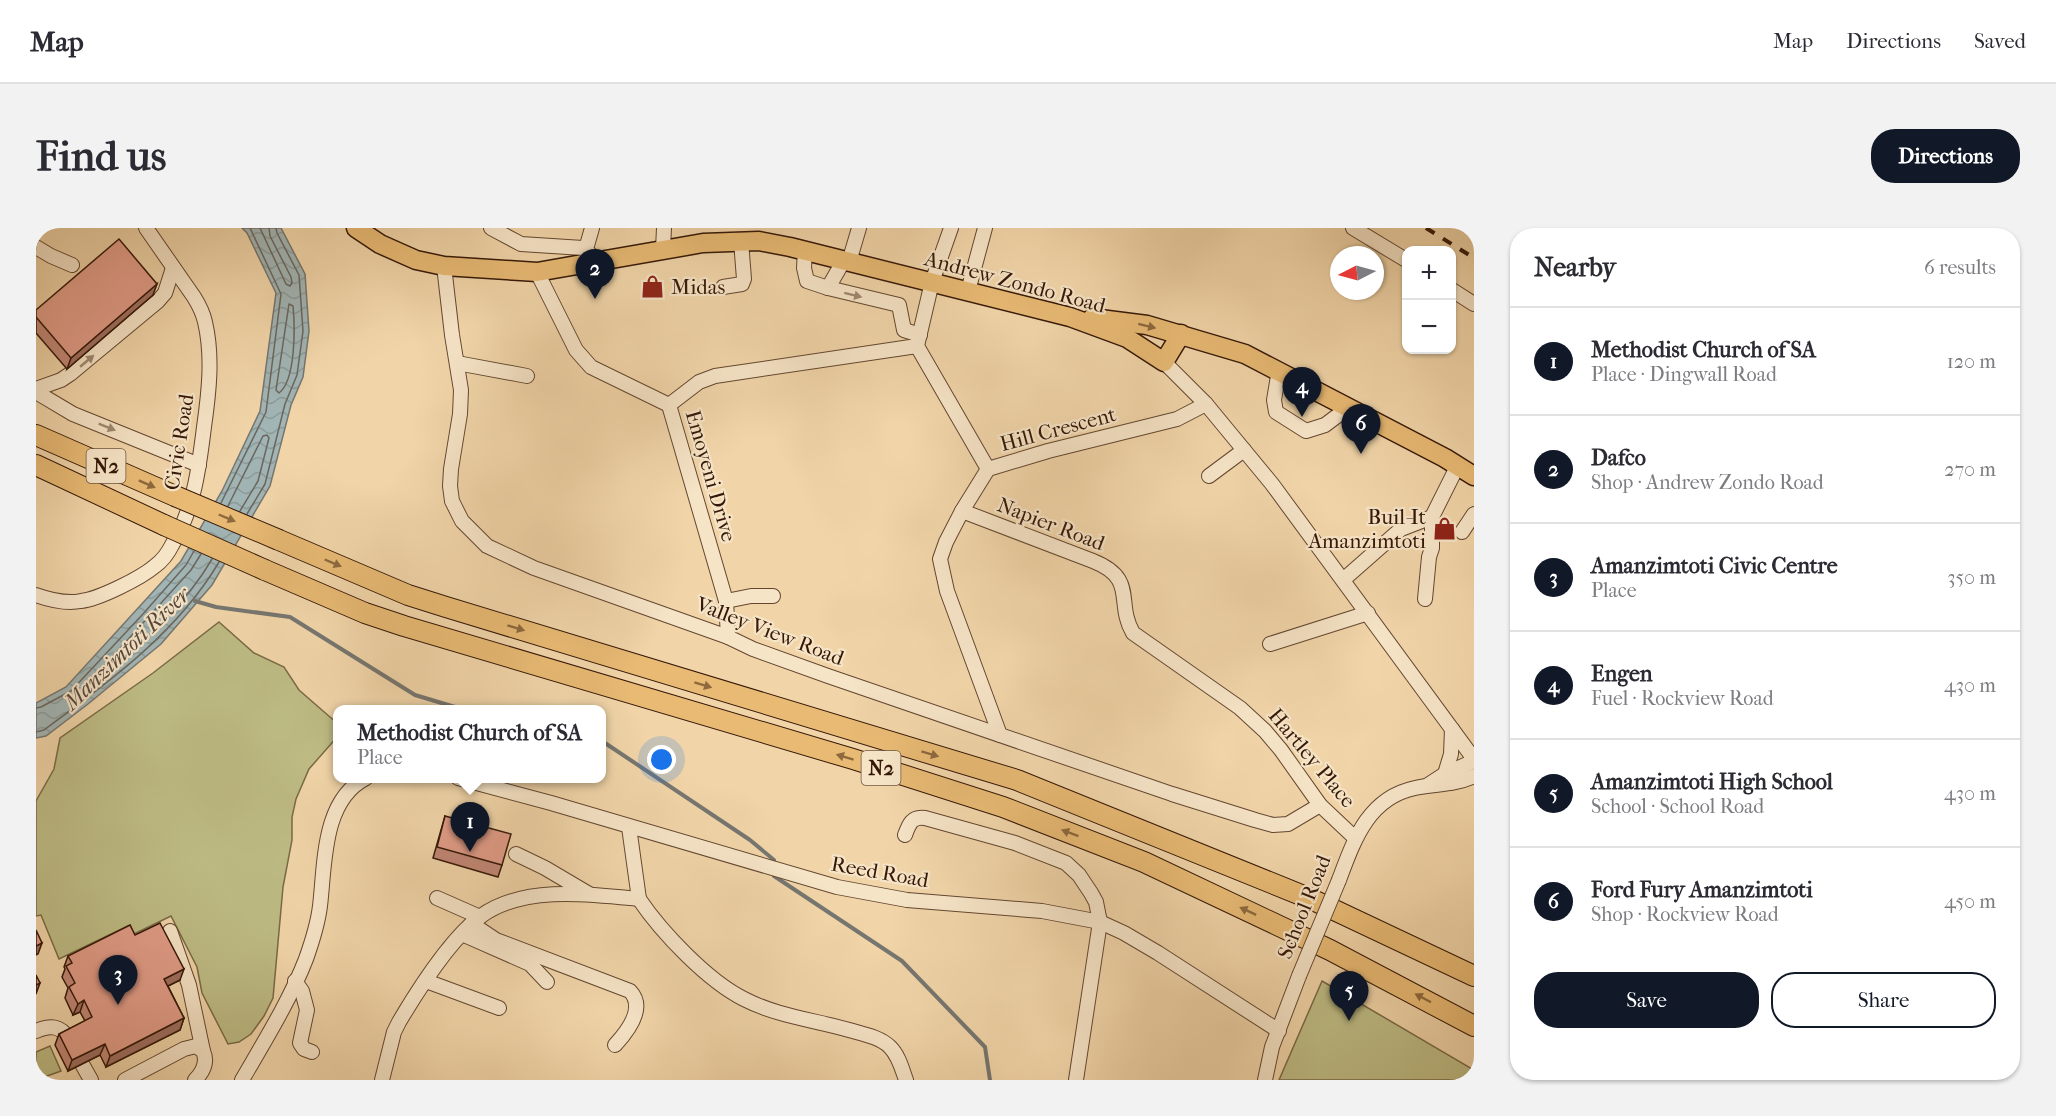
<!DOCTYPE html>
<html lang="en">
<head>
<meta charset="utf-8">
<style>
  :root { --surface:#fff; --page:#f2f2f3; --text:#2b2b33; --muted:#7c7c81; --line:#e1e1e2; --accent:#111827 }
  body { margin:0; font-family:"IM FELL French Canon",serif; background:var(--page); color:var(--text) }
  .controls { position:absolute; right:18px; top:18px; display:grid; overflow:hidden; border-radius:12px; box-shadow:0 2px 4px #0004 }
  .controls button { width:54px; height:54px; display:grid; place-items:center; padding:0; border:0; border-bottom:2px solid var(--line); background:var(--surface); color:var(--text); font:30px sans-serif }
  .compass { position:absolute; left:1294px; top:18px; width:54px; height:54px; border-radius:50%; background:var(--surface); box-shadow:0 2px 4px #0004; rotate:264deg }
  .you { position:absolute; left:626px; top:532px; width:21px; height:21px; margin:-15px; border:4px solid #fff; border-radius:50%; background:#1a73e8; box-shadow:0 0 0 9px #1a73e833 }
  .badge { display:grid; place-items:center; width:39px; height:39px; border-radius:50%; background:var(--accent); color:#fff; font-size:20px; font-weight:700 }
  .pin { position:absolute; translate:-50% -50px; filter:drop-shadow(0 2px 3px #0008) }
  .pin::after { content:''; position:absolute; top:32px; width:21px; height:18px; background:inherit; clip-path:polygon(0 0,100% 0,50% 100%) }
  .popup { position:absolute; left:297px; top:477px; width:273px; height:78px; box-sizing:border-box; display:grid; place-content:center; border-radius:12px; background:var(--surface); filter:drop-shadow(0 2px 4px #0005); font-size:20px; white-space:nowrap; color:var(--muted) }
  .popup b { font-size:22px; color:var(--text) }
  .popup::after { content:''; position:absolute; left:50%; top:100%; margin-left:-12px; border:12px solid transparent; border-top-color:var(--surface) }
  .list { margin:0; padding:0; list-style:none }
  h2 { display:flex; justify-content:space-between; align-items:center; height:78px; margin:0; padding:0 24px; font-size:26px }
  h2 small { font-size:20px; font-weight:400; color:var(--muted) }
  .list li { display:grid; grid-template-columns:39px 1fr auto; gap:18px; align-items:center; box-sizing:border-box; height:108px; padding:0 24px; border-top:2px solid var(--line) }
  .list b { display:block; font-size:22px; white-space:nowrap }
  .list p { margin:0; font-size:20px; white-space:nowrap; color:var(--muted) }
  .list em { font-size:20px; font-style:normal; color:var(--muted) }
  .actions { display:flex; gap:12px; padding:18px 24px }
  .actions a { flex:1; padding:14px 0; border:2px solid var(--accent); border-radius:24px; text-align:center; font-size:21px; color:var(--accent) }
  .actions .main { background:var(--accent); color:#fff }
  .map { position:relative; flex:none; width:1438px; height:852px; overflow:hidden; border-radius:24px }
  header { display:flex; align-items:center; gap:36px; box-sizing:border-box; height:84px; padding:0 30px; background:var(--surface); border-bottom:2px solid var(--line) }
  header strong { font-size:28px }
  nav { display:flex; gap:33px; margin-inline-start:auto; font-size:21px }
  .intro { display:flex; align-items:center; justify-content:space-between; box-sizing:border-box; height:144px; padding:0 36px }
  h1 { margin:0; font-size:42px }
  .button { padding:15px 27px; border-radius:24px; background:var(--accent); color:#fff; font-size:21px; font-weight:700 }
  main { display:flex; gap:36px; padding:0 36px }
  aside { flex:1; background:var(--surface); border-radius:24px; box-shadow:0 2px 4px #0004 }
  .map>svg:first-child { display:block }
  .green { fill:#bebc85; stroke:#7a6a46; stroke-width:1.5 }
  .water { fill:url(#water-waves); stroke:#767670; stroke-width:1.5 }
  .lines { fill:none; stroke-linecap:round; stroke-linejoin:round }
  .shore { stroke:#6b665e; stroke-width:1.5 }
  .stream { stroke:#767670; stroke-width:4 }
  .minor-casing { stroke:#644730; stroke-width:16 }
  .major-casing { stroke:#351808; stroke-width:21 }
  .highway-casing { stroke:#351808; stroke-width:22 }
  .minor { stroke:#f6e4c7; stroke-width:14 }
  .major { stroke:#e8ba74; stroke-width:18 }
  .highway { stroke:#e8ba74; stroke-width:20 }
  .rail { stroke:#351808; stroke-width:4; stroke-dasharray:10 10; stroke-linecap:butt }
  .minor-bridge-casing { stroke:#644730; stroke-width:16; stroke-linecap:butt }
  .highway-bridge-casing { stroke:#351808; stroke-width:22; stroke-linecap:butt }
  .minor-bridge { stroke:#f6e4c7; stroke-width:14 }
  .highway-bridge { stroke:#e8ba74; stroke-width:20 }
  .wall { fill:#c28776; stroke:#351808; stroke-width:1.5 }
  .shaded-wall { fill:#9e6e60; stroke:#351808; stroke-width:1.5 }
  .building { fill:#e29d89; stroke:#351808; stroke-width:1.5 }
  .oneway { fill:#9f8871 }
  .oneway2 { fill:#8e693e }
  .labels { text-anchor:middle; stroke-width:4.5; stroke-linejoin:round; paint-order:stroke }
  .shield { fill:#f6e4c7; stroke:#6f5541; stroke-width:1.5 }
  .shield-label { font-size:20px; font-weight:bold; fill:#351808 }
  .street-label { font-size:21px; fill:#351808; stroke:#f6e4c7 }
  .poi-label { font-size:21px; fill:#351808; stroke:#f6e4c7; text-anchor:start }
  .water-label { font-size:22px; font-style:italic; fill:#55473c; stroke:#f6e4c7 }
</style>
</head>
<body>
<header>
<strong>Map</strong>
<nav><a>Map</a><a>Directions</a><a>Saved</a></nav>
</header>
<div class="intro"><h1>Find us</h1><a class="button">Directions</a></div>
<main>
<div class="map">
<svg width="1438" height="852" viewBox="0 0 1438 852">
  <defs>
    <pattern id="water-waves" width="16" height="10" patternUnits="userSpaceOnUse" patternTransform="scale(1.5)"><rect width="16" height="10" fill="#a1b5b5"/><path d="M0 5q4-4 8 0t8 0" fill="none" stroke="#8b9b9a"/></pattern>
  </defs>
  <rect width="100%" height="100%" fill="#f1d5a9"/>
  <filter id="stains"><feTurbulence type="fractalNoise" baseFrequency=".00333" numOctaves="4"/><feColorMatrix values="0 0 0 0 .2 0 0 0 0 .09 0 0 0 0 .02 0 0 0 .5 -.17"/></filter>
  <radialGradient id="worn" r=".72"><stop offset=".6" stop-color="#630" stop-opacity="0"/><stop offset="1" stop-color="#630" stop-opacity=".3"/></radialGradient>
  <g class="green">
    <path d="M183,394L218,425L248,439L263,462L302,496V508L273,541L260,571L256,589V612L247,659L237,770L228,788L215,806L203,814L192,816L166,765L161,739L135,688L98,706L94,697L23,731L5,687L0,688V573L18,541L24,510L117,445Z"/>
    <path d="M1286,753L1438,842V852H1243Z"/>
    <path d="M14,818L25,843L0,852V824Z"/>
  </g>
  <path class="water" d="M206,0H245L269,46L273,103L267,149L255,177L234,258L176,357L125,416L52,476L10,508L0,510V475L30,459L145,333L186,263L224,183L240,65L211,5Z"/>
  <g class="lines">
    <g class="shore">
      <path d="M224,0L250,56L254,58L256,55L255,49L234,8L233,0"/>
      <path d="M253,76L257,78C259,99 260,152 243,165L240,162Z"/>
      <path d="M185,275L230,184L245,66L214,0"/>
      <path d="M192,278L227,208L231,207L233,210L222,253L204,283"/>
      <path d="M211,286L229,256L249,176L261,147L267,103L263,47L241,5L240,0"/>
      <path d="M165,326L155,342L67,439L68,443H72C111,410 150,376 176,331"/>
      <path d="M0,480L5,479L35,463L107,386L150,337L158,323"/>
      <path d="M0,504L8,502C73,454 142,404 183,334"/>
    </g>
    <g class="stream">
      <path d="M159,373L180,379L254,389L379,467L429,482"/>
      <path d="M566,513L714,612L738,632"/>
      <path d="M738,648L866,733L949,819L954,852"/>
    </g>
    <defs>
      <g id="minor">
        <path d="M455,0L485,16L547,20L561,32"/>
        <path d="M915,0L896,54L881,118L952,241"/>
        <path d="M1317,0L1370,32"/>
        <path d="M0,19L15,28L36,37"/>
        <path d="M550,21L556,0"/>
        <path d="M627,21L628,0"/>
        <path d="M769,22L768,40L771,53L792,60L863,77L868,102L884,107"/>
        <path d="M813,34L823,0"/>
        <path d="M408,38L416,107L425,162L424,186L415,241L414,258L416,273L426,293L451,318L498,340L692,409L717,421L792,448L1136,566L1219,592L1237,597L1252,596L1284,577"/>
        <path d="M501,44L540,122L555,139L633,177"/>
        <path d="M687,59L706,56L708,51L705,13"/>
        <path d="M792,60L808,32"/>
        <path d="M1416,62L1438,76"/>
        <path d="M932,63L949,0"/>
        <path d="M1128,134L1170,176L1236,256L1438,531"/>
        <path d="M421,135L491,148"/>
        <path d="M1243,142L1238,172L1240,184L1270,203L1289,197L1313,179"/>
        <path d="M0,161L25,152L34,146L122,73L129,65L137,40"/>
        <path d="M0,164L37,186L163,237"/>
        <path d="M633,177L663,154L679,148L881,118"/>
        <path d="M633,177L690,373L692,409"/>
        <path d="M1173,248L1208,222"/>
        <path d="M926,283L1057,333C1102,351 1079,374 1097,405L1204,480L1229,503L1245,522L1284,577L1319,610"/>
        <path d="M1426,304L1438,286"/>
        <path d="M1307,352L1365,301L1396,289"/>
        <path d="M0,367C14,372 30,376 45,373C63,371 105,350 119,338C126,333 132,325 136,317C158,281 163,240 168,199C173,164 177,128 169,94C167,85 163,77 158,69L110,0"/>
        <path d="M1389,371L1393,329L1396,320V289L1422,237"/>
        <path d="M690,373L715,368H737"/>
        <path d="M1234,416L1332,385"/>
        <path d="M964,507L911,363L904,331L910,314L926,283L952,241L1012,223L1141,191L1170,176"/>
        <path d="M1409,546L1415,526L1416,501"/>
        <path d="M422,550L515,575L801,659L871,672L1006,683L1064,694L1088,705L1122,725L1243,803"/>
        <path d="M1392,557L1409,546L1438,533"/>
        <path d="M869,607C873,596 876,588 889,590L979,615L1030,635L1043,647L1055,665L1060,674L1064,694L1040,852"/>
        <path d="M480,626L509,640L553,666"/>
        <path d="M1303,652C1318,612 1332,570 1379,560C1402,555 1416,558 1438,548"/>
        <path d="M401,670L444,689"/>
        <path d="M603,671C626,705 672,753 708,771C741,788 778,792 813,802C827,806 844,809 854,819C863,828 866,841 870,852"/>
        <path d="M436,696L460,712L594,763C610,780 592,803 579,817"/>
        <path d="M134,703L153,757L167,823"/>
        <path d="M426,706L494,736L511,754"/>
        <path d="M259,753L266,763L271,782L264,815L268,821L276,824"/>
        <path d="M390,753L463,780"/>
        <path d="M0,803C14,797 24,797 33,811"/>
        <path d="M46,836L55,852"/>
        <path d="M89,852L148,821L160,818L167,823C172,834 167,844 159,852"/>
        <path d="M206,852C228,814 254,772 270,731C276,714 282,695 284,678C289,637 286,572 330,550"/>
        <path d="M346,852L358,804L363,794C382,762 415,710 445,688C488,657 554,666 603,671L593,599"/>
        <path d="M1229,852L1236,819L1263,748"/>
      </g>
      <g id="major">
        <path d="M320,0L344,16L380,32L408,38L501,44L667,15L723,13L754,19L1034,89L1091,110L1128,134L1145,106"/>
        <path d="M1056,90L1111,97L1209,126L1409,230L1438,248"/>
      </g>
      <g id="highway">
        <path d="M0,207L139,268"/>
        <path d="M0,237L128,297"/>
        <path d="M243,312L372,367L410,379L981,552L1275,671L1438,748"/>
        <path d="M229,342L329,385L368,398L817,531L967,579L1108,634L1294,722L1438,798"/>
      </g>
    </defs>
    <use href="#minor" class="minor-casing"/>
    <use href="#major" class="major-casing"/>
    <use href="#highway" class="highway-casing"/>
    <use href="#minor" class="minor"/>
    <use href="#major" class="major"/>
    <use href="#highway" class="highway"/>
    <path class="rail" d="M1390,0L1438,30"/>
    <defs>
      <path id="minor-bridge" d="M1263,748L1303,652"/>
      <g id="highway-bridge">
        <path d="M139,268L243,312"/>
        <path d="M128,297L229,342"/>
      </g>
    </defs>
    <use href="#minor-bridge" class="minor-bridge-casing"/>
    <use href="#highway-bridge" class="highway-bridge-casing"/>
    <use href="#minor-bridge" class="minor-bridge"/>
    <use href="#highway-bridge" class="highway-bridge"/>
  </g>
  <g class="wall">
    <path d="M117,67L31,141L0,105V82Z"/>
    <path d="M409,588L466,637L462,649L397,630Z"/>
    <path d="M99,707L144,752L132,758L148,790L144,802L70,839L64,827L32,843L19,817L23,806L49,793L44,784L37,787L29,770L32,760L26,749L29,741L28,739L32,728Z"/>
  </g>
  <g class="shaded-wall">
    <path d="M121,56L117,67L31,141L35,130Z"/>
    <path d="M6,715L2,726L0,727V718Z"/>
    <path d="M148,741L144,752L124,762L128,751Z"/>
    <path d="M4,755L0,766V757Z"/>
    <path d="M48,772L44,784L37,787L42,776Z"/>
    <path d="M148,790L144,802L70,839L74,828Z"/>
    <path d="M69,816L64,827L32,843L36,832Z"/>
  </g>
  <g class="building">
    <path d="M83,11L121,56L35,130L0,89V82Z"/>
    <path d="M409,588L475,606L466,637L401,619Z"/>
    <path d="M124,695L148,741L128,751L148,790L74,828L69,816L36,832L23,806L56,789L48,772L42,776L33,759L39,755L30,738L36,735L32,728L94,697L99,707Z"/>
    <path d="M0,702L6,715L0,718Z"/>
    <path d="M0,747L4,755L0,757Z"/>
  </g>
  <defs><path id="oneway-solid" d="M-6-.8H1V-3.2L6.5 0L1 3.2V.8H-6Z" transform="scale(1.5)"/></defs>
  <g class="oneway">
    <use href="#oneway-solid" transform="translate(817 67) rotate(14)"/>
    <use href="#oneway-solid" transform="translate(51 133) rotate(-40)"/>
    <use href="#oneway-solid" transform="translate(71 199) rotate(22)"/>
  </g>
  <g class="oneway2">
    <use href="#oneway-solid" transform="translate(1111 98) rotate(14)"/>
    <use href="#oneway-solid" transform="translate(111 256) rotate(24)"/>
    <use href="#oneway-solid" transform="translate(191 290) rotate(23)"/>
    <use href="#oneway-solid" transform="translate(297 335) rotate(23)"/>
    <use href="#oneway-solid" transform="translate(480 400) rotate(17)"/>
    <use href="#oneway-solid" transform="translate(667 457) rotate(17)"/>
    <use href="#oneway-solid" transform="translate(894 526) rotate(17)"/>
    <use href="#oneway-solid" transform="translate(809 529) rotate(-163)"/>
    <use href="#oneway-solid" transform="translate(1034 605) rotate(-159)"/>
    <use href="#oneway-solid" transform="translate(1212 683) rotate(-155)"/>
    <use href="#oneway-solid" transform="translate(1387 770) rotate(-152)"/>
  </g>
  <defs>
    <symbol id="shop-bare" viewBox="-9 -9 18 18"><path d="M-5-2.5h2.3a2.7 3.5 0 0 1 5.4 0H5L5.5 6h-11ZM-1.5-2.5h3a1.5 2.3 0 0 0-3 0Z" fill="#8f2418" stroke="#f6e4c7" stroke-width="2.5" paint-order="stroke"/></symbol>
  </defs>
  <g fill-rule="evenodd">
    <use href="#shop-bare" x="600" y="42" width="33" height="33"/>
    <use href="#shop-bare" x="1392" y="284" width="33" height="33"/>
  </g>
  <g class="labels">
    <g class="shield">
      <rect x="50.5" y="221" width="39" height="34" rx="4.5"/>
      <rect x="825.5" y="523" width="39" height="34" rx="4.5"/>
    </g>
    <g class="shield-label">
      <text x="70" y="245">N2</text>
      <text x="845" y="547">N2</text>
    </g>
    <g class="street-label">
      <text transform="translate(979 54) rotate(15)" y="7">Andrew Zondo Road</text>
      <text transform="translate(1022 201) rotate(-15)" y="7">Hill Crescent</text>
      <text transform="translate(143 214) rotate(-81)" y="7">Civic Road</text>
      <text transform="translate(675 248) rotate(74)" y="7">Emoyeni Drive</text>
      <text transform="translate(1015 296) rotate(21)" y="7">Napier Road</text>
      <text transform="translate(734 403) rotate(21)" y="7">Valley View Road</text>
      <text transform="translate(1276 530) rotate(50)" y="7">Hartley Place</text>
      <text transform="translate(844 644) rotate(10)" y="7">Reed Road</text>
      <text transform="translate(1268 679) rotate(-68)" y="7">School Road</text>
    </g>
    <g class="poi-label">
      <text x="635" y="66">Midas</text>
      <text x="1390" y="296" text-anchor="end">Buil-It<tspan x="1390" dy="24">Amanzimtoti</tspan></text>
    </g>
    <g class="water-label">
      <text transform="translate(90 420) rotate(-44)" y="8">Manzimtoti River</text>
    </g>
  </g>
  <rect width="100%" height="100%" filter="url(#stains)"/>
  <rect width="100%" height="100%" fill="url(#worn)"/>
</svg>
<div class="controls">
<button>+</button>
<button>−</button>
</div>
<svg class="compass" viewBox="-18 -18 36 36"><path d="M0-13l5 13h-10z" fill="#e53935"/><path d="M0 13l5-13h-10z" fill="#7c7c81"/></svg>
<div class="you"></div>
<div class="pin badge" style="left:434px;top:624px">1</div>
<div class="popup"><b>Methodist Church of SA</b>Place</div>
<div class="pin badge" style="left:559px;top:71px">2</div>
<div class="pin badge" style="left:82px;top:777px">3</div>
<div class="pin badge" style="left:1266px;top:189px">4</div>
<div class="pin badge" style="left:1313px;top:793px">5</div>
<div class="pin badge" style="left:1325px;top:226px">6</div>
</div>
<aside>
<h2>Nearby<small>6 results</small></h2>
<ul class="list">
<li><span class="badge">1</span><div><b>Methodist Church of SA</b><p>Place · Dingwall Road</p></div><em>120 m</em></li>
<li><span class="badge">2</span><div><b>Dafco</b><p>Shop · Andrew Zondo Road</p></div><em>270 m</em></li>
<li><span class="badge">3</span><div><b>Amanzimtoti Civic Centre</b><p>Place</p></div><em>350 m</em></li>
<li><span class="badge">4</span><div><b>Engen</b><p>Fuel · Rockview Road</p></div><em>430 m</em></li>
<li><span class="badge">5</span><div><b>Amanzimtoti High School</b><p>School · School Road</p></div><em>430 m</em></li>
<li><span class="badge">6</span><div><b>Ford Fury Amanzimtoti</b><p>Shop · Rockview Road</p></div><em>450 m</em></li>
</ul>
<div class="actions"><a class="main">Save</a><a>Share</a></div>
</aside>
</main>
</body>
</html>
